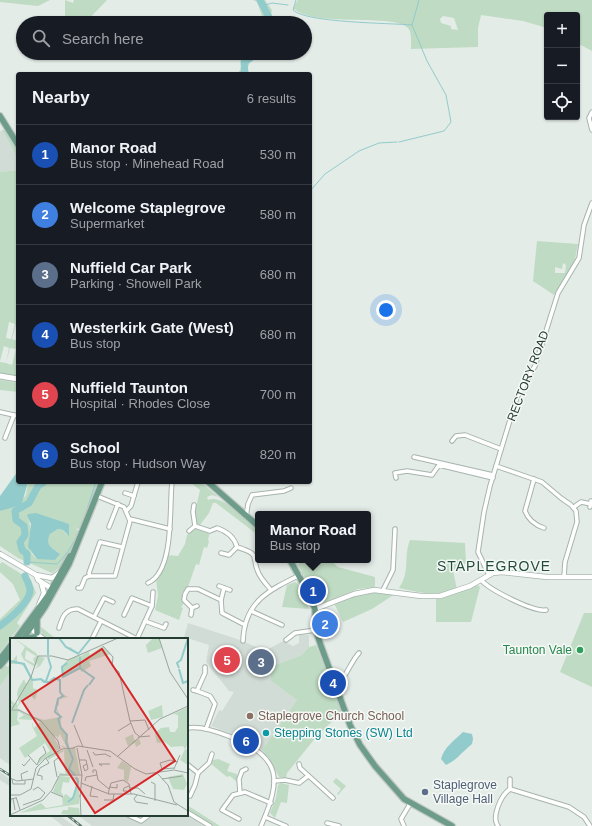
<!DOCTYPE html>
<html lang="en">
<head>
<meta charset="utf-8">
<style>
  :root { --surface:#171b24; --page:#20242c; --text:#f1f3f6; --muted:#9ea1a6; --line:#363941; --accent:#2563eb }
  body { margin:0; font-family:Helvetica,sans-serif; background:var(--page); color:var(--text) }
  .controls { position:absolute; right:12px; top:12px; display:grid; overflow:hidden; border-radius:4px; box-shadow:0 1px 3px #0004 }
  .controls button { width:36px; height:36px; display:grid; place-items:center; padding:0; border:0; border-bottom:1px solid var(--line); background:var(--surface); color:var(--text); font:20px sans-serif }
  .you { position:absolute; left:386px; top:310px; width:14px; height:14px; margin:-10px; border:3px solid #fff; border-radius:50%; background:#1a73e8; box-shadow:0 0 0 6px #1a73e833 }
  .badge { display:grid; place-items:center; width:26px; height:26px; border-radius:50%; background:var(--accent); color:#fff; font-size:13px; font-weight:700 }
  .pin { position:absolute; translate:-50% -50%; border:2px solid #fff; box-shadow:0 1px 4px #0006 }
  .popup { position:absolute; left:255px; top:511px; width:116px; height:52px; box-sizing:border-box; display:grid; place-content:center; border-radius:4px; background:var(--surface); filter:drop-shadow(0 1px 3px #0005); font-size:13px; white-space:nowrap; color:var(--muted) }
  .popup b { font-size:15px; color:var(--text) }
  .popup::after { content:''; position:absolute; left:50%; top:100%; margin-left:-8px; border:8px solid transparent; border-top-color:var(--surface) }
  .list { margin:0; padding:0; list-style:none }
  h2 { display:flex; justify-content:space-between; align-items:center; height:52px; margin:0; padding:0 16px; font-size:17px }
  h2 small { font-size:13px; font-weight:400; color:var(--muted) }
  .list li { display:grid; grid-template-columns:26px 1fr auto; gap:12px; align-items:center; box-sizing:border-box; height:60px; padding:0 16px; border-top:1px solid var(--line) }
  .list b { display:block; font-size:15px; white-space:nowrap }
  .list p { margin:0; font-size:13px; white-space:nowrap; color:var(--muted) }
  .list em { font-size:13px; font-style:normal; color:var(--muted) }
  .icon { flex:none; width:22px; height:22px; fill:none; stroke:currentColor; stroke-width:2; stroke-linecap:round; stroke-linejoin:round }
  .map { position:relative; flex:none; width:592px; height:826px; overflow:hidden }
  .search { position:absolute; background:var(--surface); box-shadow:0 1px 3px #0004; left:16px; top:16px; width:296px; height:44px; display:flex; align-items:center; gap:10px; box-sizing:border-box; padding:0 14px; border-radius:22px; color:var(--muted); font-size:15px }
  .panel { position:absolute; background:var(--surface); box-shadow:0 1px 3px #0004; left:16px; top:72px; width:296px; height:412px; border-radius:4px }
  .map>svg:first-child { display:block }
  .built { fill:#d2dcd6 }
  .green { fill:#bfdbc3; fill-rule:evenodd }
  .water { fill:#92cbcb }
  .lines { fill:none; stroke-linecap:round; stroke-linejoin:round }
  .stream { stroke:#92cbcb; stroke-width:1 }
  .river { stroke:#92cbcb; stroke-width:7 }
  .minor-casing { stroke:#a7b4ad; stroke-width:5.5 }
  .tertiary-casing { stroke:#a7b4ad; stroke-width:6 }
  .secondary-casing { stroke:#a4b7ad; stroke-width:7 }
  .primary-casing { stroke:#c2c8c6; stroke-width:8 }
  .minor { stroke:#fff; stroke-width:3.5 }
  .tertiary { stroke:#fff; stroke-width:4.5 }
  .secondary { stroke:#fff; stroke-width:5 }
  .primary { stroke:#6d9d8a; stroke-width:5.5 }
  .rail-casing { stroke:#60776e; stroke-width:2.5 }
  .rail { stroke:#f5f9f6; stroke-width:1; stroke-dasharray:3; stroke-linecap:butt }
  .leisure-dot { fill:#2e9e5b; stroke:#f5f9f6; stroke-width:1.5 }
  .education-dot { fill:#8d6e63; stroke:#f5f9f6; stroke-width:1.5 }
  .culture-dot { fill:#0f9aa8; stroke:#f5f9f6; stroke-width:1.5 }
  .service-dot { fill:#5c6f8a; stroke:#f5f9f6; stroke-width:1.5 }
  .labels { text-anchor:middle; stroke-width:3; stroke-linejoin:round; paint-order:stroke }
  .street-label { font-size:12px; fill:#253c33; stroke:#f5f9f6 }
  .leisure-label { font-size:12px; fill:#27864d; stroke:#f5f9f6; text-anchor:end }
  .education-label { font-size:12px; fill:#785e54; stroke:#f5f9f6; text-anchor:start }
  .culture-label { font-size:12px; fill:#0d838f; stroke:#f5f9f6; text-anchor:start }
  .service-label { font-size:12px; fill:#4e5e75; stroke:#f5f9f6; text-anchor:start }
  .quarter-label { font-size:14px; letter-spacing:1px; fill:#234c3c; stroke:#f5f9f6 }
  .inset-river { fill:none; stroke:#92cbcb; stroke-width:2 }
  .inset-road { fill:none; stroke:#98a69f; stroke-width:1 }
  .view { fill:#d62828; fill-opacity:0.15; stroke:#d62828; stroke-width:2 }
  .inset-edge { fill:none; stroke:#253c33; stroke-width:2 }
</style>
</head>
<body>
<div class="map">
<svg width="592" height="826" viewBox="0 0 592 826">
  <rect width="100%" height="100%" fill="#e4ece7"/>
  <g class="built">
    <path d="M2,130L18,159V170L0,172V132Z"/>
    <path d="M188,623L240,640L265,651L283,641L293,646L299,643V635H309V647L302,655L270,667L271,681L297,700L262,750L254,743L211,726L219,710L222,711L234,692L229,691L206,662L209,645L184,637Z"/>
    <path d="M11,671V766L0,758V686Z"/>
    <path d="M0,772L11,780V787L0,780Z"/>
    <path d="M49,815H59L74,826H63Z"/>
    <path d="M78,815H187L204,826H92Z"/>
  </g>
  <g class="green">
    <path d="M0,0H50L38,6L0,2Z"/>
    <path d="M65,0L73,3L74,0H107L85,23H65Z"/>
    <path d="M253,0H265L272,10L269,23H257L262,16L257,2Z"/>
    <path d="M298,0H592V51L577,43V15H547V28L523,21L481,15L478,28V47L411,49C411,43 412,32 408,28C395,13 313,28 293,8ZM443,16L454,18L458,30L451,29V26L441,23L440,19Z"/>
    <path d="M246,53H254L245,74H237C243,68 240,60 246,53Z"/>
    <path d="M2,130H6L18,149V159Z"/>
    <path d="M18,170V324H16L12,339L18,341V376L0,373V362L6,363L9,348L4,346L0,361V172ZM9,322L15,324L11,339L6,338ZM10,348L16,349L12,365L6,363Z"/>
    <path d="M537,241L578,244L574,264L554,295L533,281ZM563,263L566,265L565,273H555V267L562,269Z"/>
    <path d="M0,380L18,383V392L0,390Z"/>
    <path d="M28,482H99L81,528L76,529L80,532C74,545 65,566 52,573L18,558L0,546V511L11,507L18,506L26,495ZM27,516L69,524L67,535L63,530L58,529L50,534L47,543L48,546L59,553L37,559C21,546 36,534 27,516Z"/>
    <path d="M190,482H201L218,497L212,495L207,497L208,500C223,494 246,520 258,530V535L216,503H213L209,513L200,525L211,528L208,540L209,541L207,548L204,547L199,565L196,564L188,587L182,593L184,603L181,607L183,608L179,620L155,610L158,596L156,579L167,555L178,556L185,544L187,535L196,528L195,512L200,490Z"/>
    <path d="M410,540L465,543L466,563L453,570L457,590C437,596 419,593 399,588C411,571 403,557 410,540Z"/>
    <path d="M301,560H330L338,567L375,577V587L358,589L326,602H319L316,598L298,565Z"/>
    <path d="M2,562L31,580L36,593L17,623L20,626L0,652V619L20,600L13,584L0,572V564Z"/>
    <path d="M295,582L298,584L309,609L282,607L287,585Z"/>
    <path d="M477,585L480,587L471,622H436V599L443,598Z"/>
    <path d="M372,591L395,594L372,609L343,622L334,603L348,597Z"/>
    <path d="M584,613H592V687L560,672Z"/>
    <path d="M40,626L55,638L57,639H46L41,635L42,633L39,629Z"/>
    <path d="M316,645L342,712L317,736L287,773L286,778L279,777L269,758L262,750L297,700L271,681L270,667L302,655L309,647Z"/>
    <path d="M11,661V671L0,686V671L5,665L8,667Z"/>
    <path d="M218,759L230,764L227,771L237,774V782L230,776L227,777L210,763L212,760Z"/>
    <path d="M336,778L346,786L338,795L337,794L341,789L333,782Z"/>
    <path d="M281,783L289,785L287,803L281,802L275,818L270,813L276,798L278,785Z"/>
    <path d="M187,805L220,826H214L187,810Z"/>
  </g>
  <g class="water">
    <path d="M18,471V482H28L22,503L18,506L0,511V496Z"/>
    <path d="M36,513L69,524V536L63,530L58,529L50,534C45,546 51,547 60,554L55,560L37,559L28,547L31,524L27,516L28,514Z"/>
    <path d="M463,732L472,734L473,739L472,744C463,751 457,760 446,765L441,759C444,747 454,741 463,732Z"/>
  </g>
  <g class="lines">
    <g class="stream">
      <path d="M296,0L293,10C306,23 390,23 412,25"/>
      <path d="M262,6L272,3L288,5"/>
      <path d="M399,142L444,131L451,122L446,95L427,61L412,25L419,0"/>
      <path d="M310,191L325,174L359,151L379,143L397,142"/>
      <path d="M19,505V509"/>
      <path d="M27,562L57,564C79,544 86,510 96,482"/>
    </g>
    <g class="river">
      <path d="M260,0L269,17L268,20L262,21L261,23"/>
      <path d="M243,74L245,73L244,62L251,58L250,53"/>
      <path d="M27,562V554L22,550L20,542L25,535L24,526L16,520L15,511L29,503L38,486L44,482"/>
      <path d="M0,626C9,619 31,602 30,589C29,585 27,580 25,576"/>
    </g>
    <defs>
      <g id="minor">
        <path d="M592,112L589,118L592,130"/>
        <path d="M0,412L18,416"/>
        <path d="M5,438L14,415"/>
        <path d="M452,441L456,436L465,435L501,449"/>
        <path d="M414,457L493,475"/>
        <path d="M496,466L542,482L561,498L571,505L576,511L577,522L565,562L564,577"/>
        <path d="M396,478L395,473L407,471L432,475L439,465L493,478"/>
        <path d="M534,479L525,511C528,519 535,525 544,528"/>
        <path d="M125,493L134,496"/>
        <path d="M97,496L124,507L130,521L115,576H90L89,573L100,542L122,547"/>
        <path d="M194,505L193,512L195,526L210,531L217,528C226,531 234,536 237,547C263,555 250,557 259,574C262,580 267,585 271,590"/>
        <path d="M574,507L581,502L591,504"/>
        <path d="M590,507L591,501"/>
        <path d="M127,510L131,506L138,482"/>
        <path d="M246,517L248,504L252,495L284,491L291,488"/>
        <path d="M130,519L170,529"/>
        <path d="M109,527L118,504"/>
        <path d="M189,531L195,526"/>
        <path d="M221,553L229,555L237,547"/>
        <path d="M489,575L478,552L484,512L490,486L517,397L535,366L558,293L579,258L584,225L592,203"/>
        <path d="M481,580C490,590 533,612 546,610"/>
        <path d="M148,583C175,571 169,507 172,482"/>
        <path d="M219,586L230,590"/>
        <path d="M78,588H81L85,578L89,576"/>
        <path d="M383,590L393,570L395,529"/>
        <path d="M221,600L224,588"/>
        <path d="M152,606L153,592"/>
        <path d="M197,606L192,608L184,600L185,594L188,589H198L221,600L222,613L245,625"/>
        <path d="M251,611L282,625"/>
        <path d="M124,615L132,598L152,606L137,639"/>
        <path d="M191,615L192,608"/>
        <path d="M94,617L104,598L113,602"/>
        <path d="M145,621L164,628L166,624"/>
        <path d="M29,628L44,639"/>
        <path d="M59,628C62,618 65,608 78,609L137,639"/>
        <path d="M92,639L101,621"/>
        <path d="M286,640L295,633L316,630"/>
        <path d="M243,641C244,602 269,590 300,575"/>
        <path d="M336,685C344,682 351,661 359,653"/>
        <path d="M193,690L197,691L205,673V667"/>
        <path d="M197,691L210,696L215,704L206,729"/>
        <path d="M187,728C202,726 218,732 231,737C283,758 281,780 261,826"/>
        <path d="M187,764L198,773L209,763L212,754"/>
        <path d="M299,764L300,768L333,798"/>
        <path d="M510,779V789"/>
        <path d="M274,781L285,780L299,783L308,776"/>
        <path d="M240,793L239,779L242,771L246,769"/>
        <path d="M187,796H190L195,785L198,773"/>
        <path d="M187,812L210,826"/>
        <path d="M128,815L141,821L149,815"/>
        <path d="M265,817L286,826"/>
        <path d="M239,819L222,810L233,795L245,792L271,803"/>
        <path d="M327,823L339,826"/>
        <path d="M404,826L401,819L410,804"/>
        <path d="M498,826C491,817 501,795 510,789L569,807L584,817L590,826"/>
      </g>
      <g id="tertiary">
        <path d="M0,554L36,575L52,578L59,573"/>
        <path d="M36,575L38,580L54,590"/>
        <path d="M39,605L44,593L41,582"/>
        <path d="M315,609L354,594L374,590L421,596H440L470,586L493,573L502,572L547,577H592"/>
      </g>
      <path id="secondary" d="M0,376L18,379"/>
      <g id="primary">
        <path d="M0,116L18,145"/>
        <path d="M208,482L258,526"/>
        <path d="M290,560L310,596L315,609L316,631L321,646L350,725L360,745L375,766L404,799L452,826"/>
        <path d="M37,633V621"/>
        <path d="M16,639L47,597L70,556"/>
        <path d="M23,639L45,607L69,564L102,482"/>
        <path d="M23,639L34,637"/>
        <path d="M0,659L11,645"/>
        <path d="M0,666L11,653"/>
      </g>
    </defs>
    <use href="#minor" class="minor-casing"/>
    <use href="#tertiary" class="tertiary-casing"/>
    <use href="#secondary" class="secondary-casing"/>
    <use href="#primary" class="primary-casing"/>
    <use href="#minor" class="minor"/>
    <use href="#tertiary" class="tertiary"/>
    <use href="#secondary" class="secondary"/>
    <use href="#primary" class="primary"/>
    <defs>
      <g id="rail">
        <path d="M0,769L11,776"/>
        <path d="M67,815L81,826"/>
      </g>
    </defs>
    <use href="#rail" class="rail-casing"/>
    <use href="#rail" class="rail"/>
  </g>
  <circle class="leisure-dot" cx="580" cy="650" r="4"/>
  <circle class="education-dot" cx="250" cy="716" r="4"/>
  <circle class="culture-dot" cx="266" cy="733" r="4"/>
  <circle class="service-dot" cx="425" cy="792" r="4"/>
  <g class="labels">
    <g class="street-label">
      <text transform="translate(528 376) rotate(-69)" y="4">RECTORY ROAD</text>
    </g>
    <g class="leisure-label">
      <text x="572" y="654">Taunton Vale</text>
    </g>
    <g class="education-label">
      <text x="258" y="720">Staplegrove Church School</text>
    </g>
    <g class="culture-label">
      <text x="274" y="737">Stepping Stones (SW) Ltd</text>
    </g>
    <g class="service-label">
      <text x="433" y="789">Staplegrove<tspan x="433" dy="14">Village Hall</tspan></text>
    </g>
    <g class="quarter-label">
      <text x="494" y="571">STAPLEGROVE</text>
    </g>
  </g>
  <g transform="translate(10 638)">
    <rect width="178" height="178" fill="#e4ece7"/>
    <path d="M4,0L26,15L28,18L35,20L30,28L25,31L28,27L26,26L25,29L14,22L11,16L15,9ZM16,12L26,18L23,21L25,26L15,21ZM134,0L136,7L143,0H149L152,10L138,15ZM93,8L101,16L79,23L81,28L72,34L69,31L53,39V28L57,22L70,17L58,11L60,9L71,18L80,12L79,15L80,17ZM7,17V24L15,26L23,41H32L39,43L40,41L44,40L50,41L51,55L58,59L49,61V67L46,69L51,79V90L57,96L59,109L58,110H54L52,109L51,107L57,110L50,96L47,101V98L44,99L50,111L40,117L53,112L54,113L38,122V118L28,126L30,120L40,113L35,105L15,120L9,110L27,98L23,90L22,86V84L24,90L30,84L21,78L34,82L50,79L45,70L48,61L52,58L50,55V45L47,41L41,42L40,44L34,45L31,42L23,43V50L28,52L25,62L21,58L11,64L7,70L12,73L0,71L2,66L0,67V61L5,66L7,64V68L9,65L7,56L8,51L14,41L16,46L21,40L12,26H0ZM152,67L153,79L141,82L138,73ZM178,69V106L175,111L178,112V127L170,122L175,111L173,108L161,109L155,104L147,105L145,95L151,90L159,89L160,94H165L168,89V77L163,76ZM6,71L22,79V82L8,81L14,77L8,73L7,82L10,86L0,89V73ZM123,96L124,101L126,103L129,100L131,106L126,109L125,105L118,108L115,100ZM65,110L70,136L52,137L47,134L55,136L54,112ZM112,123L121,129L118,144L114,142V132L107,130ZM173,136L177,146L174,152L163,151L158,139ZM49,138L60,139L59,145L53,144L51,154L54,159L43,154ZM62,139L69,140V166L10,175L31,165L36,170L53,167L52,159L56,156L61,160L64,157L68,143ZM58,169L69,170L70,178L51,176L53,172H58Z" fill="#bfdbc3" fill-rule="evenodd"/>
    <path class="inset-river" d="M38,0V17M49,0L56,9L69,16M69,15L81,0M70,19V30L84,40L79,47M0,23L14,26L22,42L31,41L34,44H40L44,40L50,42V54L53,58L48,61L45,74L51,79L48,81L51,90L57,97L56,104L63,121L59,131L65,137M57,25L52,29L53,39L70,30M169,30L167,25L171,22L178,0M169,31L173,45L178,43M36,43L41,29L38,19M62,85L74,52L78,47M58,164L63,160L68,144L66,139M19,178H33"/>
    <path class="inset-road" d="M149,0L160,34L178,61M93,8L103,19L102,28L109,34L120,83L125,95L129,98M2,71L21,39L28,18H42L58,22L108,0M0,72H9L31,83L48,103L50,111M120,83L135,82L139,92M64,87L73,109M108,93L121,85M128,99L140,98M63,110L68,108L100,113L125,131L136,136L164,132L178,135M67,110L72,137L70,159M77,112L83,129M83,114L85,117L95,116L101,119M18,117L27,127M108,118L150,81L178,68M69,122H76L78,131L75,133L73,128L77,126M12,126L14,128L20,121M27,127L30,120L36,115L33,108M92,128L89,126H100M164,130L152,131L150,125L160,122L168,124M164,131L170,117M83,135V132H86L88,142L99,151M147,135L158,147L164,164L178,173M49,137H72M47,139L44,123L48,120M0,140L7,143L24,141M2,141L3,146H15V142M152,141L172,138M12,142L11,136L18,133M32,142V138L27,137L30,130L39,125L36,120M75,143L76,139L87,137M141,144L145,146V163M71,145L99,156H124L167,167M82,148L80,158L88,159M99,149L107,150V146M120,150H128L135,156M117,153H113L114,150L119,148M41,154L53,159M98,156L101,145L113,142L119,146L121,156M0,157H10L21,151L26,130L36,120L52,111L64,110M70,157L71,178M127,157L124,161L126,164L138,166M6,159L10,172M3,160L5,172M94,162H103L104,156M13,167L30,161L35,155L28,149L23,152M0,172L1,161L6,160M0,177L33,162L42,152L49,138"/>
    <path class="view" d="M92,11L165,123L85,175L12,63Z"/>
    <rect width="178" height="178" class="inset-edge"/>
  </g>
</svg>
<div class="controls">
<button>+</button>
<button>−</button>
<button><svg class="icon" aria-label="locate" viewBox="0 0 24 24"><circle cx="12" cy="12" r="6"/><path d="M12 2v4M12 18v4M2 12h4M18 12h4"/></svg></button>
</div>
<div class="you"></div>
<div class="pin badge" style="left:313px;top:591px;background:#1a4fb4">1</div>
<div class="popup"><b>Manor Road</b>Bus stop</div>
<div class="pin badge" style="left:325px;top:624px;background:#3f7fe0">2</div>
<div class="pin badge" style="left:261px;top:662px;background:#5c6f8a">3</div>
<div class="pin badge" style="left:333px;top:683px;background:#1a4fb4">4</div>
<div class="pin badge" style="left:227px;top:660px;background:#e0444e">5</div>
<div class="pin badge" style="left:246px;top:741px;background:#1a4fb4">6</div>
<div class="search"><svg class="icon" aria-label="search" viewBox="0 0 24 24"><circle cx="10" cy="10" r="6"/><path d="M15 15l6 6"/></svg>Search here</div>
<section class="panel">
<h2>Nearby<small>6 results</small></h2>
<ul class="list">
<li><span class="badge" style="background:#1a4fb4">1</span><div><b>Manor Road</b><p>Bus stop · Minehead Road</p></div><em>530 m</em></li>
<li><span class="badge" style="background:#3f7fe0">2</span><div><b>Welcome Staplegrove</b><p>Supermarket</p></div><em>580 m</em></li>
<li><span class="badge" style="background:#5c6f8a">3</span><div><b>Nuffield Car Park</b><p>Parking · Showell Park</p></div><em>680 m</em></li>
<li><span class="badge" style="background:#1a4fb4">4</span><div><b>Westerkirk Gate (West)</b><p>Bus stop</p></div><em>680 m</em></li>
<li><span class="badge" style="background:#e0444e">5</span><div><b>Nuffield Taunton</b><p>Hospital · Rhodes Close</p></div><em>700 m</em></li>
<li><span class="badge" style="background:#1a4fb4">6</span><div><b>School</b><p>Bus stop · Hudson Way</p></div><em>820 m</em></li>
</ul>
</section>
</div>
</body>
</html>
